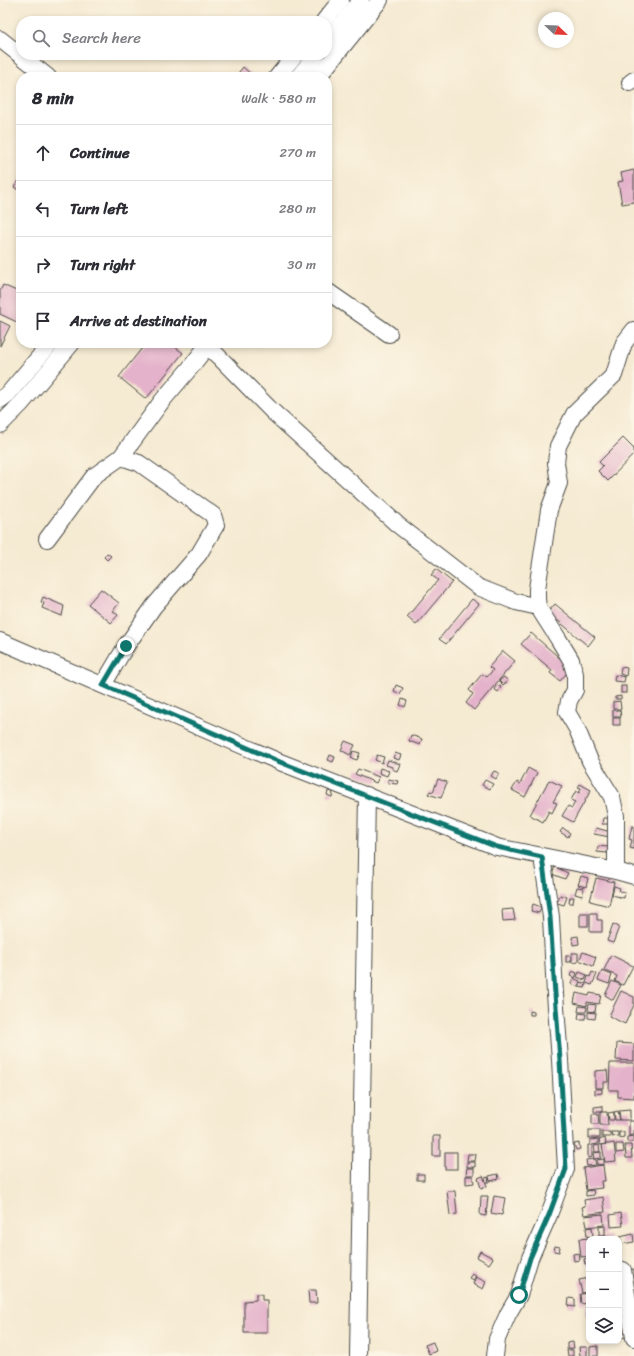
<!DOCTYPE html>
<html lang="en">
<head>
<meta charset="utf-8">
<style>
  :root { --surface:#fff; --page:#f2f2f3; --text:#2b2b33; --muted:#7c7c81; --line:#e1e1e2 }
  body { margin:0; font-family:Sriracha,sans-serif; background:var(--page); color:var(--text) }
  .controls { position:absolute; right:12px; bottom:12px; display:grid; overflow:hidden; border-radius:8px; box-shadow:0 2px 6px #0003 }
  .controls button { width:36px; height:36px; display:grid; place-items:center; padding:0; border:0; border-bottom:1px solid var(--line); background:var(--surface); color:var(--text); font:20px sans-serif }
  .compass { position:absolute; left:538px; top:12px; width:36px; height:36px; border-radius:50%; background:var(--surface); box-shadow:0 2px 6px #0003; rotate:113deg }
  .stop { position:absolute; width:12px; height:12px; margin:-9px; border:3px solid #0f766e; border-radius:50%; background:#fff }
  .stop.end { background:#0f766e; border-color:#fff; box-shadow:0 1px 4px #0008 }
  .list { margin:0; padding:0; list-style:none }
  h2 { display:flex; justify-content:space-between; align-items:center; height:52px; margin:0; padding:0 16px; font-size:17px }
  h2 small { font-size:13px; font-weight:400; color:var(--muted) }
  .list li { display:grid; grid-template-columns:26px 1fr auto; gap:12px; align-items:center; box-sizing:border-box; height:56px; padding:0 16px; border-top:1px solid var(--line) }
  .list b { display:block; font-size:15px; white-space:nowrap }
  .list em { font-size:13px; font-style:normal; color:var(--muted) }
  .icon { flex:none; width:22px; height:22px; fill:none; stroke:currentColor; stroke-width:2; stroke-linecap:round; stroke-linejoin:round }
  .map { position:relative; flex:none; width:634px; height:1356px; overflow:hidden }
  .search { position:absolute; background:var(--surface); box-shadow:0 2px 6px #0003; left:16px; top:16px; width:316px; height:44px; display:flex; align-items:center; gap:10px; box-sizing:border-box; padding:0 14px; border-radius:16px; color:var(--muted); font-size:15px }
  .panel { position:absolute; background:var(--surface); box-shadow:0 2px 6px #0003; left:16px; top:72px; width:316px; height:276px; border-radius:16px }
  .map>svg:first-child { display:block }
  .building { fill:#e4b2ca }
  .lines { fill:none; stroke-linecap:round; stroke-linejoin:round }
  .minor-casing { stroke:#494844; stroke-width:18 }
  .minor { stroke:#fff; stroke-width:16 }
  .route { stroke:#0f766e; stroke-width:5 }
</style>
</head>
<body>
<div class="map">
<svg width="634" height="1356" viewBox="0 0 634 1356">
  <rect width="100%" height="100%" fill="#fcf5e5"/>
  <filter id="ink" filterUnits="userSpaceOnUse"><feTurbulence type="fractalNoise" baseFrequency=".025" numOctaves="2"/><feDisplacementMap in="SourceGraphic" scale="8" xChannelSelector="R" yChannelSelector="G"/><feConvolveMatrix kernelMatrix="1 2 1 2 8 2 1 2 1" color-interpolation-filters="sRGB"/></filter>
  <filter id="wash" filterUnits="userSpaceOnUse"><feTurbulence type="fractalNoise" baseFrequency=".012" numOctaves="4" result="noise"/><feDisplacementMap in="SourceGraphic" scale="16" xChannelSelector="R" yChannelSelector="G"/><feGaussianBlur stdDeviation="0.9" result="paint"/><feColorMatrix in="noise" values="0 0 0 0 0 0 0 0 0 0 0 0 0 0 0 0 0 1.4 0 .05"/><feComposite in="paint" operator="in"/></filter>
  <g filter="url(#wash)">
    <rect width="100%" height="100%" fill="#f5ead2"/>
    <g id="blocks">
      <g class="building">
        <path d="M243,67L252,75L250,77H235Z"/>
        <path d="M634,170V202L622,204L618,182L623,181L621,173Z"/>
        <path d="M21,178V192L14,187Z"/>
        <path d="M3,285L21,293V324L0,314V291Z"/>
        <path d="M0,321L10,326L0,346Z"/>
        <path d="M146,343H170L183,353L146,399L119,377Z"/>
        <path d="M623,438L634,449V454L608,481L598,471L603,466L599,462Z"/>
        <path d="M107,553L111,556L107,560L104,557Z"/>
        <path d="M436,569L452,582L416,625L407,617L438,580L431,575Z"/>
        <path d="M101,589L119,603L113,611L118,615L111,623L88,604Z"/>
        <path d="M43,597L64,606L62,616L42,608L44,603L41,602Z"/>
        <path d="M472,599L479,604L446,644L439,639Z"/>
        <path d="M555,604L595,637L588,646L548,612Z"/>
        <path d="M531,633L571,668L560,681L550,673L552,670L521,644Z"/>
        <path d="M503,651L515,661L474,710L466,703L473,694L469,690L482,674L487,677L493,670L489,667Z"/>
        <path d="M621,667L627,668L626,676L620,674Z"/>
        <path d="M615,675L625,677L624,682L614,681Z"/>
        <path d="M504,677L508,681L503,685L499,681Z"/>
        <path d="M396,685L403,688L400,694L394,691Z"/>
        <path d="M497,685L501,687L498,692L494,689Z"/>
        <rect x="621" y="686" width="5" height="7"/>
        <path d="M621,696V699H615V697Z"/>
        <path d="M402,699L407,701L405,707L400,705Z"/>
        <path d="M620,701L621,709H613V702Z"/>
        <path d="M613,710H620L621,717H613Z"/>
        <rect x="613" y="718" width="7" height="7"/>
        <path d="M411,735L422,739L420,745L409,741Z"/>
        <path d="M345,741L355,745L350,755L341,750Z"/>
        <path d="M353,751L360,753L357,760L351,758Z"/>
        <path d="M395,753L401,755L399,760L393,758Z"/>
        <path d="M330,755L335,757L333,762L328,760Z"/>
        <path d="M377,755L384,757L382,763L375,760Z"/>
        <path d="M388,760L400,764L397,771L392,769V767L386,765Z"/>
        <path d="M380,768L389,771L387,776L379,773Z"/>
        <path d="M528,768L537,773L525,797L512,790L517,782L520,784Z"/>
        <path d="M358,769L379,777L376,783L355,774Z"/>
        <path d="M494,771L499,773L496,779L491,776Z"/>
        <path d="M388,779L398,781L397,784L388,783Z"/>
        <path d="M438,779L447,782L441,798L428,794L430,791L433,792Z"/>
        <path d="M485,780L493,784L490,789L482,785Z"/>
        <path d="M549,780L562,786L553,802L557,803L552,813L549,811L543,822L530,815Z"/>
        <path d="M580,784L591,790L573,822L562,816L568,806L572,808L575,802L571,800L576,791L579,793L581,788L578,787Z"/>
        <path d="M328,791L333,792L332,797L327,795Z"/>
        <path d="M603,818H608V824H602Z"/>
        <path d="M632,826H634V849L630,848L632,840L629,839Z"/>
        <path d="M563,828L570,833L568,837L560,832Z"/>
        <path d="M596,828L611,832L610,837L594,834Z"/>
        <path d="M598,846L608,847L607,853L597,852Z"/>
        <path d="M555,867L568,873L565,879L552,874Z"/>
        <path d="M581,876L588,878L586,887L578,885Z"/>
        <path d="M596,878L614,882L609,906L590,901Z"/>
        <path d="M614,886L620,888L619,891L625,892L624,898L612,895Z"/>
        <path d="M577,887L584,888L582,896L575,894Z"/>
        <path d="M560,895L567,897L564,905L557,903Z"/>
        <path d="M570,897H574L573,903H569Z"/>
        <path d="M533,904L541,907L539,913L531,911Z"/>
        <path d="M513,909L515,920L503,921L502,910Z"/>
        <rect x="580" y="913" width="8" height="13"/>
        <path d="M590,913H597V920H602V932H590Z"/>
        <path d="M613,924L619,927L613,943L607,941Z"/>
        <path d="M578,936L579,944L573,945L572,937Z"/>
        <path d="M583,952L596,957L593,966L579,960Z"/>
        <path d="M572,953H578V962L572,963Z"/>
        <path d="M611,955L633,966L623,985L615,981L617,976L604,970Z"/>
        <rect x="566" y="956" width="5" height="6"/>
        <path d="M572,971L577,973L575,978L570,976Z"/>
        <path d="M602,971L612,975L609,984L598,980Z"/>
        <path d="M579,972L587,975L585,980L577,977Z"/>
        <path d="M592,972L597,974L592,985L586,983L588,976L590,977Z"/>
        <path d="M573,978L580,981L578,987L571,984Z"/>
        <path d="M612,981L621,985L613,1000L605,995Z"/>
        <path d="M581,982L586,984L585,988L579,987Z"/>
        <path d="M621,991L634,997V1005L625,1024L609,1016Z"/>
        <path d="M576,993L589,996L590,993L601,995L599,1004L587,1002V1006L574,1003Z"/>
        <path d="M589,1004L596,1005L595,1012L588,1011Z"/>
        <path d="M579,1006L587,1007L586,1012H578Z"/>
        <path d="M530,1011L534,1012V1015H530Z"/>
        <path d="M588,1012L596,1013L595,1019L588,1018Z"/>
        <path d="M579,1013L586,1014L585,1019H578Z"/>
        <path d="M617,1043L634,1044V1061L616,1060Z"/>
        <path d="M610,1063H634V1098L618,1097V1090H609Z"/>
        <path d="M607,1070L608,1082H603V1088H595V1071Z"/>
        <path d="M595,1089H602V1093L595,1094Z"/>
        <path d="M602,1106V1112H594V1107Z"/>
        <path d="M630,1110V1120H620L619,1111Z"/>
        <path d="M618,1111L620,1120H615L614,1112Z"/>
        <path d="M600,1112H607L608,1125H600Z"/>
        <path d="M614,1112V1120H609L608,1113Z"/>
        <path d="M592,1114H598L599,1124H592Z"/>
        <path d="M629,1121H634V1135L629,1136Z"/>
        <rect x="589" y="1130" width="11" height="8"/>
        <rect x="602" y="1132" width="8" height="5"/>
        <path d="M611,1132H618V1136L612,1137Z"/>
        <path d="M619,1132H624V1137L619,1138Z"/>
        <rect x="433" y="1136" width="7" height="20"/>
        <path d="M634,1136V1142H627V1137Z"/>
        <path d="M605,1138L606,1144L600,1145L599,1140Z"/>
        <path d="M598,1139V1144L592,1145V1157L588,1158V1145H590V1140Z"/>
        <path d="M579,1143L580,1149L576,1150L574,1144Z"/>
        <path d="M614,1143L616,1161L605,1162L602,1145Z"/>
        <path d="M616,1144H623L624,1152L616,1153Z"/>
        <path d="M599,1145L600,1152H595L594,1146Z"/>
        <path d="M625,1145H631L632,1158H626Z"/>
        <rect x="445" y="1152" width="12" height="17"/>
        <path d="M601,1152V1158L594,1159L593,1153Z"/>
        <path d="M468,1154H476L475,1161H467Z"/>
        <path d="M595,1159L596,1165L587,1166L586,1160Z"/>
        <path d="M604,1159V1164L597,1165V1160Z"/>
        <rect x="467" y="1162" width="8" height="5"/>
        <path d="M603,1165L605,1181H601L602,1188L586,1190L583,1168Z"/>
        <path d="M467,1168H474V1175H466Z"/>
        <rect x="417" y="1174" width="7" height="6"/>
        <path d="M498,1174L499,1179L490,1181L489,1176Z"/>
        <path d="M466,1176H473L474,1183L466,1184Z"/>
        <path d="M483,1176L487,1186L481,1188L478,1178Z"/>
        <path d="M488,1177L489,1182H486L485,1178Z"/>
        <path d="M593,1190L594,1195L586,1196V1191Z"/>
        <path d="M447,1191H455L457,1214L450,1215Z"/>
        <path d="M481,1196H488L486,1216L480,1215Z"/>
        <path d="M494,1196L505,1198L502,1215L491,1213Z"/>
        <path d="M603,1197L605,1212L584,1215L582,1207L585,1206L584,1200Z"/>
        <path d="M621,1213L623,1226L611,1227L610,1215Z"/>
        <path d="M603,1214L604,1225L587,1227L585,1216Z"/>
        <path d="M605,1226V1235H599V1227Z"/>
        <path d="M592,1227L593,1236L587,1237L586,1228Z"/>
        <path d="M633,1234L634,1242L622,1244L620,1237Z"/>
        <path d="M609,1236L610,1239H592V1238Z"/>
        <path d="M589,1238V1256L581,1257L579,1239Z"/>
        <path d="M555,1246L560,1247L559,1252L554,1251Z"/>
        <path d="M480,1251L493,1258L489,1264L477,1257Z"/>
        <path d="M579,1253L580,1260L574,1261L573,1254Z"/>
        <path d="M588,1258L589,1264H585L584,1259Z"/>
        <path d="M634,1269V1277L628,1278L627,1270Z"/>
        <path d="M472,1274L476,1276L473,1280L469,1278Z"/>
        <path d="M476,1277L486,1282L483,1289L473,1284Z"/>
        <path d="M589,1278V1292L582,1293L579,1280Z"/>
        <path d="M308,1290H316L317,1303H309Z"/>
        <path d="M589,1293V1303L581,1304L580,1294Z"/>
        <path d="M256,1294H262V1300H267V1333H244V1301L256,1300Z"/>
        <path d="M569,1298L575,1299V1307L568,1306Z"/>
        <path d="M586,1306H589V1326H588Z"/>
        <path d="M623,1322L626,1337L619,1338V1323Z"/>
        <path d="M433,1342L436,1351L429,1354L425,1345Z"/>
        <path d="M573,1342L574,1348L567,1349V1343Z"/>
        <path d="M598,1346V1356H590V1347Z"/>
        <path d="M579,1347H587V1356H580Z"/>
        <path d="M567,1350H573V1356H568Z"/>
      </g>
    </g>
  </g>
  <g filter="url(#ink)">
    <use href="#blocks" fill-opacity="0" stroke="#494844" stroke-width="1"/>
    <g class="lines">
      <defs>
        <g id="minor">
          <path d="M324,21L341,0"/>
          <path d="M0,39L48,77"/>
          <path d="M327,42L361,0"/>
          <path d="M277,77L295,55"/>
          <path d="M298,77L316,55"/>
          <path d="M318,77L380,0"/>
          <path d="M630,83L634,80"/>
          <path d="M327,291L389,334"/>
          <path d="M0,400L8,394L51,343"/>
          <path d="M0,425L21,404L72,343"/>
          <path d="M121,457L162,401L190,368L207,346L218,356L272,411L398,525L478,587L516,602L538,607"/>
          <path d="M47,539L94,476L121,457L139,463L213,515L216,525L199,554L154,606L126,646L103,685"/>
          <path d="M0,641L280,762L497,847L616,871L634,876"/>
          <path d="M616,871V816L612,797L590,761L577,729L567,712L569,701L575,690V674L571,660L559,640L538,607L537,599V589L549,510L559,483L556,463L558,446L574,414L614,375L624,343L634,330"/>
          <path d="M623,1270L634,1338"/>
          <path d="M358,1356L367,795"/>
          <path d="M495,1356L497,1339L508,1314L519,1295L530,1258L549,1215L566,1169L560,1060L555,994L551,917L542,857"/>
        </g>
      </defs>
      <use href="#minor" class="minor-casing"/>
      <use href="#minor" class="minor"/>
    </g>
  </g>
  <g class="lines" filter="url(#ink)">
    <path class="route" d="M126,646L103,685L280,762L497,847L542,857L550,917L555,994L560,1060L566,1169L549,1215L530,1258L519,1295"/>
  </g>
</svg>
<div class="controls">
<button>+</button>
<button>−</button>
<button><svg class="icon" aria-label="layers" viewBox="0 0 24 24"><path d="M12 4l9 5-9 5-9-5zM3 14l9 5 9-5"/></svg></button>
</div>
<svg class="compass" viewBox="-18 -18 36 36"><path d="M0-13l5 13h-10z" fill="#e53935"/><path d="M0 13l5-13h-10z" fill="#7c7c81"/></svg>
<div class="stop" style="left:519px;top:1295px"></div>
<div class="stop end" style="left:126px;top:646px"></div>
<div class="search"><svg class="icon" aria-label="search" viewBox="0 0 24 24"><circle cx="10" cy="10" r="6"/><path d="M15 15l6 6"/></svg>Search here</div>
<section class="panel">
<h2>8 min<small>Walk · 580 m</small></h2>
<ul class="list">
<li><svg class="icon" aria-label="ahead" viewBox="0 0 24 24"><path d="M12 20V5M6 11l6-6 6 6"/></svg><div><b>Continue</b></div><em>270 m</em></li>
<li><svg class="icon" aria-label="left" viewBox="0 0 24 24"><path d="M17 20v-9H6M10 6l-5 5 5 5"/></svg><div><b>Turn left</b></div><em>280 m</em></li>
<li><svg class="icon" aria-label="right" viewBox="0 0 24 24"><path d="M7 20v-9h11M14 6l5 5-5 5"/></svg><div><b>Turn right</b></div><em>30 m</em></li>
<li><svg class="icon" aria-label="arrive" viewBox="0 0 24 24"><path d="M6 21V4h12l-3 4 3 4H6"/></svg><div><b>Arrive at destination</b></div></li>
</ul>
</section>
</div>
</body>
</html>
